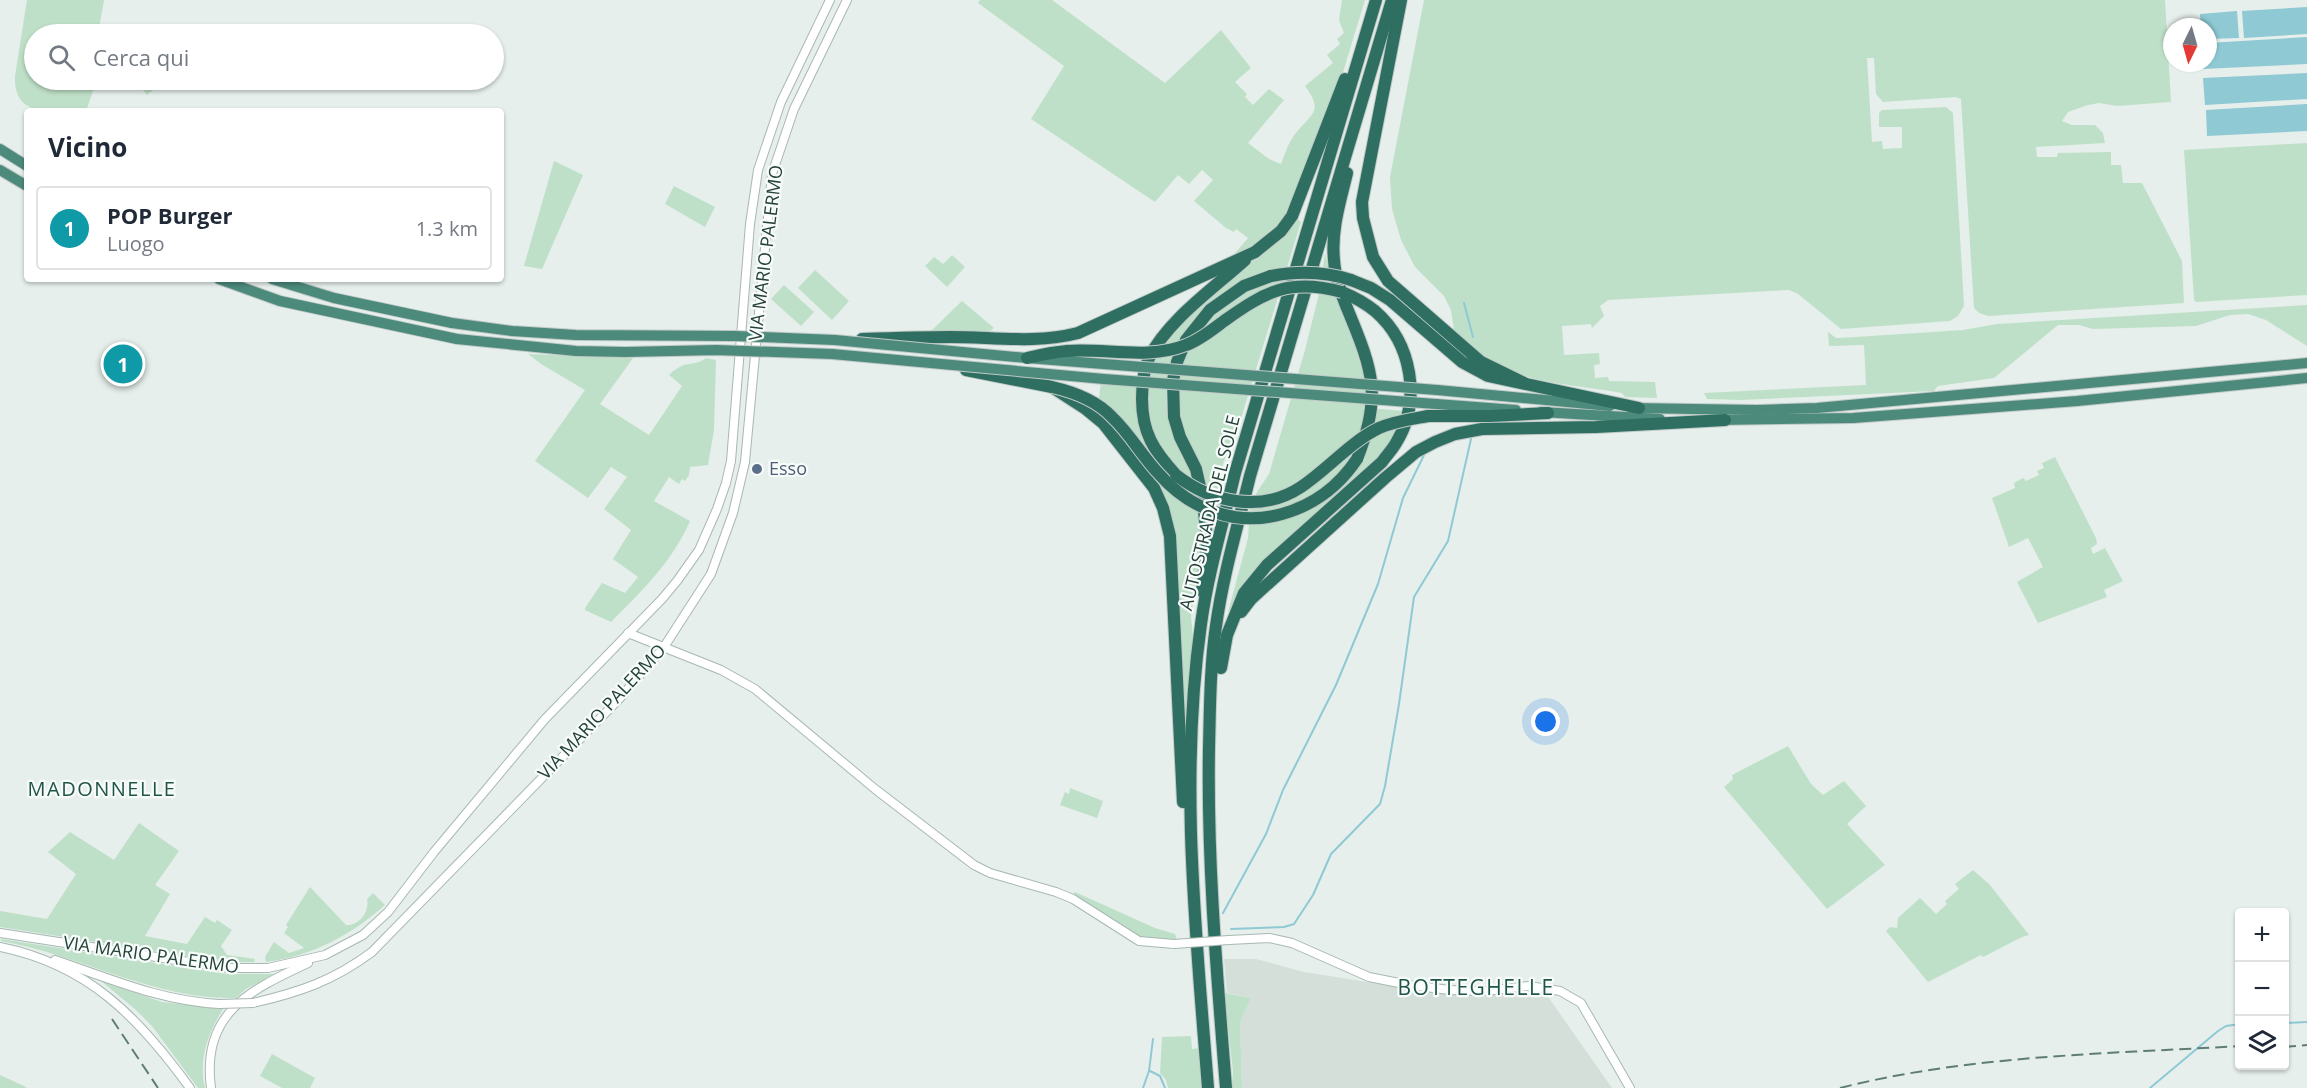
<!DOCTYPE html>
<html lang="it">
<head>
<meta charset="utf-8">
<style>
  :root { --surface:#fff; --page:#f2f2f3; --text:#1f2937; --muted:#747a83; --line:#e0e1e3; --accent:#7f5249 }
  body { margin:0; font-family:"Open Sans",sans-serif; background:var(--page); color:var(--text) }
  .controls { position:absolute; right:18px; bottom:18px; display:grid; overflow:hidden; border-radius:6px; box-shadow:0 2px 4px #0004 }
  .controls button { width:54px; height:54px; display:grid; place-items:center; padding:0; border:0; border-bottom:2px solid var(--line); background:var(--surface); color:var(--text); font:30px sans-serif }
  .compass { position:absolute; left:2163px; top:18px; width:54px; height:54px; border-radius:50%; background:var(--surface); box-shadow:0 2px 4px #0004; rotate:185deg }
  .you { position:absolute; left:1546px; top:722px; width:21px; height:21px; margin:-15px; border:4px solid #fff; border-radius:50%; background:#1a73e8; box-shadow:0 0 0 9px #1a73e833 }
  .badge { display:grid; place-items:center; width:39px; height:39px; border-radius:50%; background:var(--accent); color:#fff; font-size:20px; font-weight:700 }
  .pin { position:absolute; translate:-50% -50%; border:3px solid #fff; box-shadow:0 2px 6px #0006 }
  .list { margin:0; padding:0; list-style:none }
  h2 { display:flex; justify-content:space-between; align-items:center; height:78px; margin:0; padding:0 24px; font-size:26px }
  h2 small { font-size:20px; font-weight:400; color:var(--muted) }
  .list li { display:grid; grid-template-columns:39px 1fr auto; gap:18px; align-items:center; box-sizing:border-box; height:84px; margin:0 12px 12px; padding:0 12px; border:2px solid var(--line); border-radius:6px }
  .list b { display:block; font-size:22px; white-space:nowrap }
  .list p { margin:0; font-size:20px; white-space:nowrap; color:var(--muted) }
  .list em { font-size:20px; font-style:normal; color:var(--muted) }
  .icon { flex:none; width:33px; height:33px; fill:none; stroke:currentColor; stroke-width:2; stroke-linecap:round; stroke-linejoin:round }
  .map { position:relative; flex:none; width:2307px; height:1088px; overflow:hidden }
  .search { position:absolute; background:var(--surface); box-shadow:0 2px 4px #0004; left:24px; top:24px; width:480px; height:66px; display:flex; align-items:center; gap:15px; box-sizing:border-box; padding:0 21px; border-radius:33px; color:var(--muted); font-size:22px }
  .panel { position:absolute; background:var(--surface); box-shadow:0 2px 4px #0004; left:24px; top:108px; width:480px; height:174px; border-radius:6px }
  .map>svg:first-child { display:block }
  .built { fill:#d4dfda }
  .green { fill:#bfe0c8 }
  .water { fill:#8ec9d4 }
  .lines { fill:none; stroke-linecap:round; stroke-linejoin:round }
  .stream { stroke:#8ec9d4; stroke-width:2 }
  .tertiary-casing { stroke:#a8b8b2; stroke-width:10 }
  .trunk-casing { stroke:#c2cac8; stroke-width:12 }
  .motorway-casing { stroke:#c2cac8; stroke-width:14 }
  .tertiary { stroke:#fff; stroke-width:8 }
  .trunk { stroke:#4c8a7c; stroke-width:10 }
  .motorway { stroke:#2f6f62; stroke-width:12 }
  .rail { stroke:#5f7d75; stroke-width:2; stroke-dasharray:12 6; stroke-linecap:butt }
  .tertiary-bridge-casing { stroke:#a8b8b2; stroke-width:10; stroke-linecap:butt }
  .trunk-bridge-casing { stroke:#c2cac8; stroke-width:12; stroke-linecap:butt }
  .motorway-bridge-casing { stroke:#c2cac8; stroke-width:14; stroke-linecap:butt }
  .tertiary-bridge { stroke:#fff; stroke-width:8 }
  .trunk-bridge { stroke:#4c8a7c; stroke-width:10 }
  .motorway-bridge { stroke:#2f6f62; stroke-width:12 }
  .service-dot { fill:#5c6f8a; stroke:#f7fbf9; stroke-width:2 }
  .labels { text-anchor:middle; stroke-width:4.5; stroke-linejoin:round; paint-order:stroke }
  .street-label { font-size:18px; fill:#24423a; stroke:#f7fbf9 }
  .service-label { font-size:18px; fill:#4e5e75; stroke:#f7fbf9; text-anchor:start }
  .neighbourhood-label { font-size:20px; letter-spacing:1.5px; fill:#1f5548; stroke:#f7fbf9 }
  .quarter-label { font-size:21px; letter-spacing:1.5px; fill:#1f5548; stroke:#f7fbf9 }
</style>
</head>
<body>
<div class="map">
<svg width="2307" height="1088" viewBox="0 0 2307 1088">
  <rect width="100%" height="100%" fill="#e6efeb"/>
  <path class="built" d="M1224,959H1256L1304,972L1431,992L1544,991L1612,1088H1242L1240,1022L1251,998L1227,993Z"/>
  <g class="green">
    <path d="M27,0H104L98,34H34V80H91L94,88L86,111C55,111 13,120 15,76Z"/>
    <path d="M980,0H1052L1165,83L1221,30L1251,68L1235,82L1247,94L1245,97L1253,105L1269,89L1284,100L1248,143L1269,159L1281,164C1285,154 1288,143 1295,134C1312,113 1324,112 1305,86L1333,63L1327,55L1340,44L1337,39L1344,33L1339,20L1342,0H1365L1334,102L1311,161L1283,221L1261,240L1231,258L1248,238L1236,229L1234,232L1226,228L1194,201L1213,180L1202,170L1189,184L1178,175L1155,202L1031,119L1064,66L978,3Z"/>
    <path d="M1424,0H2165L2171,102L2117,106L2099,103L2088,105L2068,112L2062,121L2072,125H2095L2103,133L2105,143L2036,147L2037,157H2057L2058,153L2111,152V165H2121L2123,183H2142L2182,261L2184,303L1988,316L1979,313L1974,308L1961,99L1956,97L1883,102L1876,94L1874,58H1867L1872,142L1882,141L1883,149L1902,148V127H1879V113L1882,110L1946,107L1953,113L1964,306L1958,316L1950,321L1841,329L1798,294L1789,290L1608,300L1600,306L1604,316L1592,328L1591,324L1562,326L1564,355L1599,353L1600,364L1594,365L1595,378L1608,377L1609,381L1655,382L1657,398L1625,397L1622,393C1577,385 1525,384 1486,359C1474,351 1464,340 1454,330L1451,310L1444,296L1415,267L1401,240L1392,209L1390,177Z"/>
    <path d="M135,80H165L147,95Z"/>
    <path d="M2307,143V295L2196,302L2194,299L2184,150Z"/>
    <path d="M554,161L583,175L542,269L524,266Z"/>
    <path d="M674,186L715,207L705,227L665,204Z"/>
    <path d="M1295,217L1301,222L1236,435L1224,461L1220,476L1212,526L1205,483L1180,426L1176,401L1182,359L1195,334L1232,288L1174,356L1166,390L1167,410L1172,429L1193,476L1200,514L1201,541L1191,617L1193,637L1185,733L1172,524L1097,414L1101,382L1148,387L1155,358L1164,340L1179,325L1266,249Z"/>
    <path d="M1325,253C1333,294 1352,331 1363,372C1367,383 1366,396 1368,408L1404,411L1389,445L1372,466L1255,574L1228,612L1248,538L1250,509L1257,492L1269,474L1305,350L1319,294Z"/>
    <path d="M952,255L965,267L947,287L925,266L934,257L943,264Z"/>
    <path d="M815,270L849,301L832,320L798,288Z"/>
    <path d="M784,285L814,312L801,326L771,299Z"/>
    <path d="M962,301L994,328L990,331L991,334L930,332Z"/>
    <path d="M2307,305V346L2266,320L2248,314L2230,315L2196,326L2093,329L2079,325H2058L1994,378L1938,386L1934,391L1741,400L1707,399L1704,393L1866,385L1864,345L1829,346L1828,332L1836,338H1840L1963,330L1997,324Z"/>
    <path d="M528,354L633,358L600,404L649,435L682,386L669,375C687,358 693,368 706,358L716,360L714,430L708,465L690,467L689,475L685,481L682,479L679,484L669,477L654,501L690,521C672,562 642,591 611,622L585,610V608L602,583L625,593L638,577L613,559L631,530L604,509L627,477L611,467L588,498L535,461L585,390L541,364Z"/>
    <path d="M2055,457L2096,538L2097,544L2091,548L2093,554L2105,548L2123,581L2104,590L2107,597L2038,623L2017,582L2043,567L2028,538L2009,547L1992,498L2015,488L2014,483L2023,478L2026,481L2039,475L2037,471L2044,468L2042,463Z"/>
    <path d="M1788,746L1811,784L1823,795L1844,781L1866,806L1847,824L1885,865L1827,909L1724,787L1733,779L1732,775Z"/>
    <path d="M1070,788L1103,801L1097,818L1060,805L1065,792L1069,794Z"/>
    <path d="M139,823L179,851L155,885L170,894L145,936L187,944L205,917L215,923L217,920L232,930L221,946L227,955L255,959L254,962H226L0,927V911L47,919L76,874L48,852L70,832L114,860Z"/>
    <path d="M1973,870L1990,885L2029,935L2022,937L1983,957L1981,955L1928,982L1886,931L1890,927L1897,928L1898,918L1920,898L1936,914L1947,904L1945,901L1959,889L1955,884Z"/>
    <path d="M310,887L346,925C359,926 370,912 367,899L373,893L385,905C350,936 312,956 266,962L265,957L274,942L289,953L304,948L284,933L288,927L286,925Z"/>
    <path d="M1075,892L1155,928L1175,934L1177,940L1143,938L1127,930L1073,894Z"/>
    <path d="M1,939L227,974H274L246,989L236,998C153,1000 81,955 1,941Z"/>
    <path d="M101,981L162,1002L223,1009C208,1033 198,1060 205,1088H198L152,1026L136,1010Z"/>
    <path d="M1224,993L1251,998L1240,1022L1242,1088H1232L1233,1071Z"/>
    <path d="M1191,1036L1192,1049L1200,1048L1203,1088H1168L1166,1080L1160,1073L1162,1037Z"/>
    <path d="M272,1054L315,1078L310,1088H282L260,1076Z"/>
    <path d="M0,1075L24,1086L27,1088H0Z"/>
  </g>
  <g class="water">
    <path d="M2307,7V34L2244,38L2242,11Z"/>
    <path d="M2237,11L2239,38L2208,39V27H2201L2200,14Z"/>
    <path d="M2307,37V64L2203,69L2202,63H2208V43Z"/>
    <path d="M2307,73V99L2205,105L2203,78Z"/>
    <path d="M2307,104V131L2207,136L2206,110Z"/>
  </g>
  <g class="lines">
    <g class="stream">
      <path d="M1464,303L1473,337"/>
      <path d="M1223,913L1266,834L1283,790L1336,685L1378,584L1403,498L1425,453"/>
      <path d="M1231,929L1284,927L1294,924L1313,895L1331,854L1380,804L1385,786L1399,704L1414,597L1448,541L1471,439"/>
      <path d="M2284,1023L2307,1022"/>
      <path d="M1150,1071L1160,1076L1165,1088"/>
      <path d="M1143,1088L1149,1071L1153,1039"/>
      <path d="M2150,1088L2218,1031L2226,1026L2240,1024"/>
    </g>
    <defs>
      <g id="tertiary">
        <path d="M628,633L721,670L755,689L875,789L974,865L990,873L1056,892L1073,899L1139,941L1174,944"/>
        <path d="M0,933L228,968H268L325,955L363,935L388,912L434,852L545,719L662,599L677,581L699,550L717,509L726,483L731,461L750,224L758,170L781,102L830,0"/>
        <path d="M1229,940L1269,938L1292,943L1369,977L1409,985L1450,990L1485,991L1529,986L1560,991L1581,1003L1630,1088"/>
        <path d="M0,947C89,965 139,1018 190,1088"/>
        <path d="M55,960C111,979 161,1001 219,1004"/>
        <path d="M253,1003C300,992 333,981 372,952L620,698L664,647L711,574L733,513L745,462L772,174L794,109L847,0"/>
        <path d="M211,1088C201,1013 250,990 308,963"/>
      </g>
      <g id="trunk">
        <path d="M0,149L27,166"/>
        <path d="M0,170L27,186"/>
        <path d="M219,279L280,301L457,339"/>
        <path d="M272,279L334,298L452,323"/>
        <path d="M1437,390L1610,406"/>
        <path d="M1436,404L1516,410"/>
        <path d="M1631,408L1757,410L1817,408L2307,363"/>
        <path d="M1541,412L1660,419"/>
        <path d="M1717,420L1853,418L2077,401L2307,378"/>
      </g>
      <g id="motorway">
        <path d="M1401,0L1362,202L1363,218L1373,257L1388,281L1481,362L1524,383"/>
        <path d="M1347,173C1340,202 1331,230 1334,260C1335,278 1342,296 1349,313C1373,371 1382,397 1357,459"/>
        <path d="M1351,280L1371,288L1390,300L1462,362L1488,376L1639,408"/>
        <path d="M862,339C891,338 921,337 950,337C993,337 1036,344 1078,333L1255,252L1281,231L1292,216L1345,79"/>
        <path d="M966,370L1052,387L1086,409L1103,423L1154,488L1163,508L1170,536L1183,802"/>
        <path d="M1428,416H1490L1548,413"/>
        <path d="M1176,475C1154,451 1142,433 1142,399C1142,386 1144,369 1149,358C1168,320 1213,289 1245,260"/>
        <path d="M1202,591L1207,542L1203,500L1196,469L1180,437L1174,417L1173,380L1177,362L1186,340L1210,310L1244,286L1271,276"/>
        <path d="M1241,612L1251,599L1385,478L1416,452L1435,442L1455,434L1482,429L1596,427L1725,420"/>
        <path d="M1221,668L1227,635L1244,593L1267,565L1382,462C1386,456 1392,450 1396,443C1422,401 1412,343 1375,311C1365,303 1354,297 1342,292"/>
        <path d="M1208,1088C1196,934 1179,778 1201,624C1208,573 1223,523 1235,473L1376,0"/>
        <path d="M1226,1088C1217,975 1207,862 1209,748C1210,708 1210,666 1216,626C1223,575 1238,525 1250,476L1392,0"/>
      </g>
    </defs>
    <use href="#tertiary" class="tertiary-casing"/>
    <use href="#trunk" class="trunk-casing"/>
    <use href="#motorway" class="motorway-casing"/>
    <use href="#tertiary" class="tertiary"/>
    <use href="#trunk" class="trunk"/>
    <use href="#motorway" class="motorway"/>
    <g class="rail">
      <path d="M112,1019L158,1088"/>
      <path d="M2284,1047L2307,1045"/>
      <path d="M1840,1088C1970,1055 2106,1054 2240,1046"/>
    </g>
    <defs>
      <g id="tertiary-bridge">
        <path d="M1174,944L1229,940"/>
        <path d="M219,1004L253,1003"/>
      </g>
      <g id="trunk-bridge">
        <path d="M452,323L512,331L576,335L735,336L835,340L1027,358L1437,390"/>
        <path d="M457,339L576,351L625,352L716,350L832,354L1104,379L1436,404"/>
      </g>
      <g id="motorway-bridge">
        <path d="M1271,276C1298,271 1324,271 1351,280"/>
        <path d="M1027,358C1040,355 1054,352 1067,351C1106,348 1148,360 1186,345C1200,340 1212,330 1224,321C1266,291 1290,278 1342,292"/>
        <path d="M1052,387C1074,392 1096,400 1112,417C1130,434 1142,456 1159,474C1190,509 1235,527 1282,514C1314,505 1339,486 1357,459"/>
        <path d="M1176,475C1212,503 1262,513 1301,487C1328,469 1350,442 1379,428C1395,421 1412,419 1428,416"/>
      </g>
    </defs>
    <use href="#tertiary-bridge" class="tertiary-bridge-casing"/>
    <use href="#trunk-bridge" class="trunk-bridge-casing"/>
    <use href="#motorway-bridge" class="motorway-bridge-casing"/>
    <use href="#tertiary-bridge" class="tertiary-bridge"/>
    <use href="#trunk-bridge" class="trunk-bridge"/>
    <use href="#motorway-bridge" class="motorway-bridge"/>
  </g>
  <circle class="service-dot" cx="757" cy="469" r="6"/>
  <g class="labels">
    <g class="street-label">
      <text transform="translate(766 253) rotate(-83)" y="6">VIA MARIO PALERMO</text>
      <text transform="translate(1210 513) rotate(-76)" y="6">AUTOSTRADA DEL SOLE</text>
      <text transform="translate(602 712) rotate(-47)" y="6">VIA MARIO PALERMO</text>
      <text transform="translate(151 955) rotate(8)" y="6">VIA MARIO PALERMO</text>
    </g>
    <g class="service-label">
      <text x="769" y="475">Esso</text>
    </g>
    <g class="neighbourhood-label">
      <text x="102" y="796">MADONNELLE</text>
    </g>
    <g class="quarter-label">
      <text x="1476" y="995">BOTTEGHELLE</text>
    </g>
  </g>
</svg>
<div class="controls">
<button>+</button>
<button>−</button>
<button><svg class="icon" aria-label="layers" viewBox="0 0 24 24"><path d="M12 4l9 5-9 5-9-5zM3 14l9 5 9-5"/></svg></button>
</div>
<svg class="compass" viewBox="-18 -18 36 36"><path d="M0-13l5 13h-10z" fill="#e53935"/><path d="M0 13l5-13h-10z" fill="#747a83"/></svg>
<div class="you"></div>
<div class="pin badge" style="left:123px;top:364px;background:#0f9aa8">1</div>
<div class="search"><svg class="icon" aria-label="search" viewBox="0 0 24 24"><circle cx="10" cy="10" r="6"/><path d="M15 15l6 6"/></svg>Cerca qui</div>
<section class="panel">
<h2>Vicino<small></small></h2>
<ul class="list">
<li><span class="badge" style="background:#0f9aa8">1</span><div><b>POP Burger</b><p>Luogo</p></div><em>1.3 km</em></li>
</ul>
</section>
</div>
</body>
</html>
